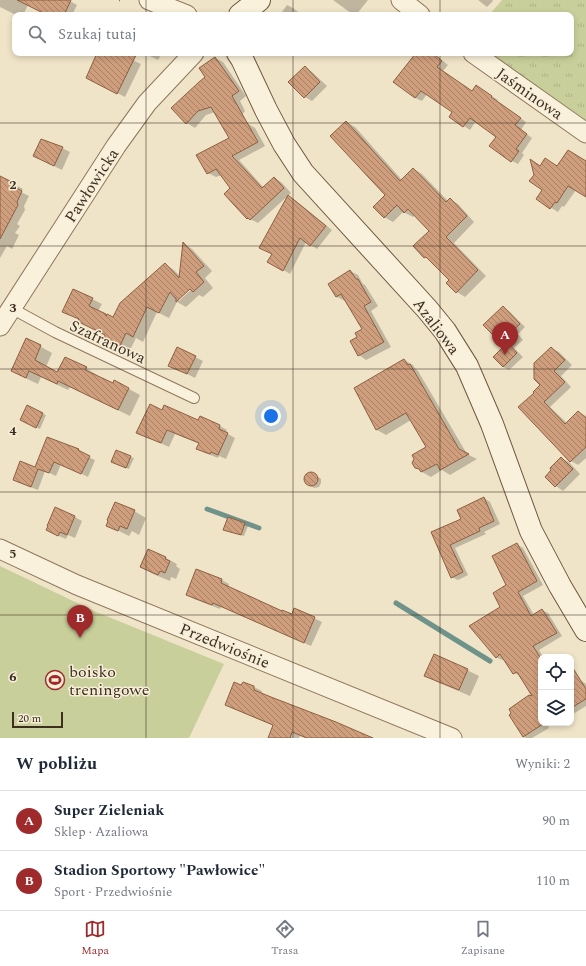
<!DOCTYPE html>
<html lang="pl">
<head>
<meta charset="utf-8">
<style>
  :root { --surface:#fff; --page:#f6f6f7; --text:#1f2937; --muted:#747a83; --line:#e0e1e3; --accent:#9e2a2b }
  body { margin:0; font-family:Spectral,serif; background:var(--page); color:var(--text) }
  .controls { position:absolute; right:12px; bottom:12px; display:grid; overflow:hidden; border-radius:8px; box-shadow:0 2px 6px #0003 }
  .controls button { width:36px; height:36px; display:grid; place-items:center; padding:0; border:0; border-bottom:1px solid var(--line); background:var(--surface); color:var(--text); font:20px sans-serif }
  .scale { position:absolute; left:12px; bottom:10px; width:51px; box-sizing:border-box; padding-left:4px; border:2px solid #3d2e20; border-top:0; font-size:11px; line-height:14px; white-space:nowrap; color:#3d2e20; -webkit-text-stroke:3px #f7eed8; paint-order:stroke }
  .you { position:absolute; left:271px; top:416px; width:14px; height:14px; margin:-10px; border:3px solid #fff; border-radius:50%; background:#1a73e8; box-shadow:0 0 0 6px #1a73e833 }
  .badge { display:grid; place-items:center; width:26px; height:26px; border-radius:50%; background:var(--accent); color:#fff; font-size:13px; font-weight:700 }
  .pin { position:absolute; translate:-50% -33px; filter:drop-shadow(0 1px 2px #0008) }
  .pin::after { content:''; position:absolute; top:21px; width:14px; height:12px; background:inherit; clip-path:polygon(0 0,100% 0,50% 100%) }
  .list { margin:0; padding:0; list-style:none }
  h2 { display:flex; justify-content:space-between; align-items:center; height:52px; margin:0; padding:0 16px; font-size:17px }
  h2 small { font-size:13px; font-weight:400; color:var(--muted) }
  .list li { display:grid; grid-template-columns:26px 1fr auto; gap:12px; align-items:center; box-sizing:border-box; height:60px; padding:0 16px; border-top:1px solid var(--line) }
  .list b { display:block; font-size:15px; white-space:nowrap }
  .list p { margin:0; font-size:13px; white-space:nowrap; color:var(--muted) }
  .list em { font-size:13px; font-style:normal; color:var(--muted) }
  .icon { flex:none; width:22px; height:22px; fill:none; stroke:currentColor; stroke-width:2; stroke-linecap:round; stroke-linejoin:round }
  .map { position:relative; flex:none; width:586px; height:738px; overflow:hidden }
  .search { position:absolute; background:var(--surface); box-shadow:0 2px 6px #0003; left:12px; right:12px; top:12px; height:44px; display:flex; align-items:center; gap:10px; box-sizing:border-box; padding:0 14px; border-radius:8px; color:var(--muted); font-size:15px }
  .sheet { height:172px; background:var(--surface) }
  nav { display:flex; justify-content:space-around; align-items:center; box-sizing:border-box; height:56px; border-top:1px solid var(--line); background:var(--surface); font-size:11px; color:var(--muted) }
  nav a { display:grid; justify-items:center; gap:2px }
  nav .on { color:var(--accent) }
  .map>svg:first-child { display:block }
  .grass { fill:url(#grass-tufts) }
  .pitch { fill:#c9cf9b }
  .shadow { fill:#0003; fill-rule:evenodd }
  .lines { fill:none; stroke-linecap:round; stroke-linejoin:round }
  .stream { stroke:#6f938a; stroke-width:5 }
  .building { fill:url(#building-back-hatch); stroke:#8d5f41 }
  .lane-casing { stroke:#8d765c; stroke-width:12 }
  .street-casing { stroke:#8d765c; stroke-width:21 }
  .secondary-casing { stroke:#6f573f; stroke-width:24 }
  .path { stroke:#8d765c; stroke-width:2.5; stroke-dasharray:3 2; stroke-linecap:butt }
  .lane { stroke:#faf1dc; stroke-width:10 }
  .street { stroke:#faf1dc; stroke-width:19 }
  .secondary { stroke:#faf1dc; stroke-width:22 }
  .grid { fill:none; stroke:#3d2e20; stroke-width:1; stroke-opacity:0.55 }
  .labels { text-anchor:middle; stroke-width:3; stroke-linejoin:round; paint-order:stroke }
  .street-label { font-size:16px; fill:#3d2e20; stroke:#f7eed8 }
  .poi-label { font-size:16px; fill:#3d2e20; stroke:#f7eed8; text-anchor:start }
  .grid-label { font-size:13px; text-anchor:middle; font-weight:bold; fill:#3d2e20; stroke:#f7eed8; stroke-width:3; stroke-linejoin:round; paint-order:stroke }
</style>
</head>
<body>
<div class="map">
<svg width="586" height="738" viewBox="0 0 586 738">
  <defs>
    <pattern id="grass-tufts" width="24" height="20" patternUnits="userSpaceOnUse"><rect width="24" height="20" fill="#c9cf9b"/><path d="M3 7l-1-3M5 7V3M7 7l1-3M15 17l-1-3M17 17v-4M19 17l1-3" fill="none" stroke="#aeb285"/></pattern>
    <pattern id="building-back-hatch" width="6" height="6" patternUnits="userSpaceOnUse"><rect width="6" height="6" fill="#cf9f7d"/><path d="M-1 5l2 2M0 0l6 6M5-1l2 2" fill="none" stroke="#a98266"/></pattern>
  </defs>
  <rect width="100%" height="100%" fill="#f0e4c8"/>
  <path class="grass" d="M502,0H586V123L483,53H571V15H489Z"/>
  <path class="pitch" d="M0,566L94,611L224,664L189,738H0Z"/>
  <g class="shadow">
    <path d="M0,0H68L77,5L72,15H48L28,5L23,15H16L0,7Z"/>
    <path d="M333,0H368L356,15L348,11Z"/>
    <path d="M478,0H492L493,1L487,7Z"/>
    <path d="M287,5L293,8L302,15H284L281,13Z"/>
    <path d="M96,53H118L141,64L125,97L95,82L98,54Z"/>
    <path d="M144,53H162L158,60Z"/>
    <path d="M419,53H433L448,65L443,71L473,92L483,90L498,100L497,101L526,122L521,130L532,138L522,153L524,155L518,164L512,161L497,136L476,121L470,130L450,117L454,112L427,94L422,101L415,98L395,82Z"/>
    <path d="M215,58L223,62L246,96L240,101L245,111L237,121L247,123L255,128L265,146L239,160L264,188L275,178L282,183L291,193L258,223L248,218L232,188L222,175L216,177L208,173L230,139L215,112L206,115L195,128L187,123L173,108L206,77Z"/>
    <path d="M305,67L312,72L327,86L312,101L305,97Z"/>
    <path d="M346,122L355,127L402,180L414,169L422,174L448,201L450,199L458,204L474,222L454,243L486,276L465,297L457,292L448,283L450,281L432,262L425,257L430,231L415,215L413,217L403,212L393,222L384,217L386,195Z"/>
    <path d="M62,148L70,152L62,170L34,156Z"/>
    <path d="M586,162V196L576,190L564,207L562,206L558,212L537,199L543,189L540,167H558Z"/>
    <path d="M0,177L23,189L21,192L29,196L24,206L25,210L17,224L20,226L15,233L19,235L12,249L7,246L0,258Z"/>
    <path d="M295,200L332,230L317,249L306,242L290,274L269,261Z"/>
    <path d="M184,244L192,249L212,271L205,278L213,288L203,297L199,295L186,307L177,302L169,318L157,312L143,342L136,338L129,352L113,345L106,335L73,316L74,290L102,304L98,311L114,319L165,264L174,270L180,276ZM193,285L194,287L179,301V298Z"/>
    <path d="M350,271L358,275L363,284L365,285L378,306L371,311L391,347L366,360L359,355V337L364,329L346,300L345,301L337,297L329,284Z"/>
    <path d="M503,307L509,311L525,327L518,334L523,340L514,348L523,357L509,370L503,367L494,357L506,346Z"/>
    <path d="M27,339L52,353L46,367L58,373L65,358L86,368L97,375L96,376L113,385L129,389L140,395L130,416L70,387L68,390L41,377L38,384L23,377Z"/>
    <path d="M551,348L559,352L572,365L561,376L571,387L550,407L567,423L578,412L586,416V458L578,465L571,461L535,393L541,385Z"/>
    <path d="M195,357L203,361L195,378L177,369Z"/>
    <path d="M404,360L413,365L415,368L418,371L467,454L477,459L450,475L442,470L431,477L422,472L421,470L427,448L411,420L386,435L377,430L355,388Z"/>
    <path d="M162,411L198,422L200,418L220,426L227,430L226,433L235,438L226,459L219,456L218,458L205,453L198,448L200,444L175,434L169,447L145,436Z"/>
    <path d="M43,414L46,415L40,429L25,422Z"/>
    <path d="M48,438L95,460L88,477L61,464L56,476L45,471L38,490L20,483L14,480L35,468Z"/>
    <path d="M130,457L134,458L129,469L116,464Z"/>
    <path d="M561,458L569,462L580,474L563,491L556,486L546,477Z"/>
    <path d="M313,473L321,479V483L319,487L314,488L306,483L305,478L308,474Z"/>
    <path d="M484,498L490,502L500,524L484,532L486,534L455,548L468,575L458,580L451,577L433,533L462,520Z"/>
    <path d="M134,511L146,518L139,535L132,531L129,536L107,525Z"/>
    <path d="M75,517L82,521L75,538L68,535L66,539L54,534Z"/>
    <path d="M244,524L248,526L244,536L228,531Z"/>
    <path d="M517,544L523,548L543,585L523,596L534,615L542,610L548,613L562,636L539,650L543,657H541V723H552L548,726L549,728L532,738H526L523,736L517,704L532,695L521,676L514,673L504,659L502,660L496,657L502,607Z"/>
    <path d="M166,558L177,564L176,566L180,569L176,579L171,577L170,581L153,574L141,567Z"/>
    <path d="M197,571L222,580L229,584L228,588L283,612L293,615L314,618L322,622L311,646L221,606L220,609L194,599L187,594Z"/>
    <path d="M467,670L479,676L470,696L437,682L425,675Z"/>
    <path d="M579,679L586,684V706L573,714L571,713V683Z"/>
    <path d="M244,683L254,687L262,691L261,694L371,738H306L300,736L299,738H269L274,726L234,709L226,705Z"/>
  </g>
  <g class="lines">
    <g class="stream">
      <path d="M207,509L259,528"/>
      <path d="M396,603L490,661"/>
    </g>
  </g>
  <g class="building">
    <path d="M17,0H71L64,15H47Z"/>
    <path d="M97,53H137L117,94L86,78Z"/>
    <path d="M416,53H433L442,61L437,67L472,91L476,85L492,96L491,97L521,118L515,125L527,134L516,149L519,151L511,162L489,146L496,137L470,118L463,127L449,117L452,112L421,91L415,98L393,82Z"/>
    <path d="M215,57L239,91L232,96L258,142L232,156L262,188L274,177L284,188L250,220L248,218L247,219L224,194L230,188L216,169L207,174L196,155L229,138L211,107L198,111L186,124L171,108L199,82L205,77L199,68Z"/>
    <path d="M305,66L320,82L304,98L288,82Z"/>
    <path d="M346,121L400,181L413,168L446,202L450,198L467,216L446,237L478,270L456,293L446,283L449,280L426,257L424,258L413,246L429,231L408,209L404,213L397,205L384,218L373,207L385,195L330,136Z"/>
    <path d="M41,139L63,147L54,166L33,156Z"/>
    <path d="M568,150L586,161V197L568,186L557,203L555,202L550,209L536,199L542,190L529,181L534,175L530,159L540,166L545,158L557,166Z"/>
    <path d="M0,176L16,184L14,187L22,191L17,202L18,205L0,239Z"/>
    <path d="M288,195L326,226L310,246L300,238L283,271L267,262L272,254L259,248Z"/>
    <path d="M183,242L204,266L196,272L204,282L193,292L190,289L176,302V298H175L170,292L159,313L147,307L133,337L126,333L119,348L103,340L105,335L77,321L79,319L62,312L73,289L93,298L89,306L106,314V316L107,314L113,317L120,303L165,263L179,278Z"/>
    <path d="M350,270L356,279H358L371,302L364,306L384,342L358,356L350,341L357,337L355,333L362,329L341,294L336,297L328,284Z"/>
    <path d="M503,306L520,324L513,330L518,336L509,344L517,353L503,367L493,357L504,346L483,325Z"/>
    <path d="M26,338L41,345L35,360L57,372L65,357L87,367L85,370L113,383L114,380L129,388L118,410L58,381L57,384L29,371L26,378L11,371Z"/>
    <path d="M177,347L196,356L187,374L168,366Z"/>
    <path d="M551,347L565,360L554,371L565,382L544,402L565,424L578,411L586,418V447L570,462L518,407L534,393L533,392L540,385L534,379V363Z"/>
    <path d="M404,359L408,365L410,364L459,449L469,454L440,470L437,464L421,472L419,469L415,468L412,463L414,459L412,455L426,447L406,413L376,430L354,388Z"/>
    <path d="M150,404L162,410L164,405L198,420L200,416L220,425L219,429L228,433L218,455L211,452L210,454L196,449L199,443L167,430L161,443L136,433Z"/>
    <path d="M27,405L43,413L36,428L20,420Z"/>
    <path d="M47,437L79,449L78,450L90,456L81,474L54,462L49,473L38,469L31,487L13,480L20,461L35,467Z"/>
    <path d="M116,450L131,456L126,468L111,462Z"/>
    <path d="M561,457L573,469L555,487L545,477L551,470L550,468Z"/>
    <circle cx="311" cy="479" r="7"/>
    <path d="M484,497L494,521L479,528L480,531L450,545L463,572L451,578L431,532L461,519L457,510Z"/>
    <path d="M115,502L135,510L127,529L120,526L118,531L106,526L108,521L107,520Z"/>
    <path d="M55,507L75,516L67,535L60,532L58,536L46,530L48,526H47Z"/>
    <path d="M228,517L245,523L241,535L223,530Z"/>
    <path d="M517,543L537,581L518,592L531,616L542,609L557,633L533,646L541,659V723H543V724L523,737L509,715L511,713L509,709L529,695L532,696L517,672L513,674L500,654L496,658L469,626L500,607L493,593L506,585L492,556Z"/>
    <path d="M148,549L166,557L165,559L170,561L165,573L160,571L158,575L140,567Z"/>
    <path d="M196,569L222,579L221,583L282,611V610L292,614L294,608L315,617L304,643L213,603L212,605L186,595Z"/>
    <path d="M434,654L468,669L459,690L424,676Z"/>
    <path d="M571,665L586,689V699L571,708Z"/>
    <path d="M234,682L241,685L243,682L254,686V690L271,697L336,722L373,738H307L292,732L290,738H268L273,725L225,705Z"/>
  </g>
  <g class="lines">
    <defs>
      <path id="lane" d="M11,308L55,332L194,398"/>
      <g id="street">
        <path d="M149,0L187,15"/>
        <path d="M401,0L420,15"/>
        <path d="M473,53L586,133"/>
        <path d="M0,326L116,146L147,103L194,53"/>
        <path d="M0,549L77,585L452,738"/>
      </g>
      <g id="secondary">
        <path d="M240,15L259,0"/>
        <path d="M238,53L242,59L266,110L284,144L303,173L427,309L445,331L467,366L492,424L531,531L560,586L586,630"/>
      </g>
    </defs>
    <use href="#lane" class="lane-casing"/>
    <use href="#street" class="street-casing"/>
    <use href="#secondary" class="secondary-casing"/>
    <path class="path" d="M119,0H120"/>
    <use href="#lane" class="lane"/>
    <use href="#street" class="street"/>
    <use href="#secondary" class="secondary"/>
  </g>
  <path class="grid" d="M146,0V15M293,0V15M440,0V15M146,53V738M293,53V738M440,53V738M0,123H586M0,246H586M0,369H586M0,492H586M0,615H586"/>
  <defs>
    <symbol id="stadium-ring" viewBox="-11 -11 22 22"><circle r="9.5" fill="#f7eed8" stroke="#9e2a2b" stroke-width="1.5"/><path d="M0-5a6.5 5 0 1 0 0 10a6.5 5 0 1 0 0-10ZM-3.5-1.8h7v3.6h-7Z" fill="#9e2a2b"/></symbol>
  </defs>
  <g fill-rule="evenodd">
    <use href="#stadium-ring" x="44" y="669" width="22" height="22"/>
  </g>
  <g class="labels">
    <g class="street-label">
      <text transform="translate(530 93) rotate(35)" y="6">Jaśminowa</text>
      <text transform="translate(91 185) rotate(-57)" y="6">Pawłowicka</text>
      <text transform="translate(437 326) rotate(53)" y="6">Azaliowa</text>
      <text transform="translate(108 341) rotate(25)" y="6">Szafranowa</text>
      <text transform="translate(225 645) rotate(22)" y="6">Przedwiośnie</text>
    </g>
    <g class="poi-label">
      <text x="69" y="677">boisko<tspan x="69" dy="18">treningowe</tspan></text>
    </g>
  </g>
  <g class="grid-label">
    <text x="13" y="189">2</text>
    <text x="13" y="312">3</text>
    <text x="13" y="435">4</text>
    <text x="13" y="558">5</text>
    <text x="13" y="681">6</text>
  </g>
</svg>
<div class="controls">
<button><svg class="icon" aria-label="locate" viewBox="0 0 24 24"><circle cx="12" cy="12" r="6"/><path d="M12 2v4M12 18v4M2 12h4M18 12h4"/></svg></button>
<button><svg class="icon" aria-label="layers" viewBox="0 0 24 24"><path d="M12 4l9 5-9 5-9-5zM3 14l9 5 9-5"/></svg></button>
</div>
<div class="scale">20 m</div>
<div class="you"></div>
<div class="pin badge" style="left:505px;top:355px">A</div>
<div class="pin badge" style="left:80px;top:638px">B</div>
<div class="search"><svg class="icon" aria-label="search" viewBox="0 0 24 24"><circle cx="10" cy="10" r="6"/><path d="M15 15l6 6"/></svg>Szukaj tutaj</div>
</div>
<section class="sheet">
<h2>W pobliżu<small>Wyniki: 2</small></h2>
<ul class="list">
<li><span class="badge">A</span><div><b>Super Zieleniak</b><p>Sklep · Azaliowa</p></div><em>90 m</em></li>
<li><span class="badge">B</span><div><b>Stadion Sportowy &quot;Pawłowice&quot;</b><p>Sport · Przedwiośnie</p></div><em>110 m</em></li>
</ul>
</section>
<nav>
<a class="on"><svg class="icon" aria-label="map" viewBox="0 0 24 24"><path d="M3 6l6-2 6 2 6-2v14l-6 2-6-2-6 2zM9 4v14M15 6v14"/></svg>Mapa</a>
<a><svg class="icon" aria-label="directions" viewBox="0 0 24 24"><path d="M12 3l9 9-9 9-9-9zM9 14v-3h6M13 9l2 2-2 2"/></svg>Trasa</a>
<a><svg class="icon" aria-label="saved" viewBox="0 0 24 24"><path d="M7 4h10v16l-5-4-5 4z"/></svg>Zapisane</a>
</nav>
</body>
</html>
